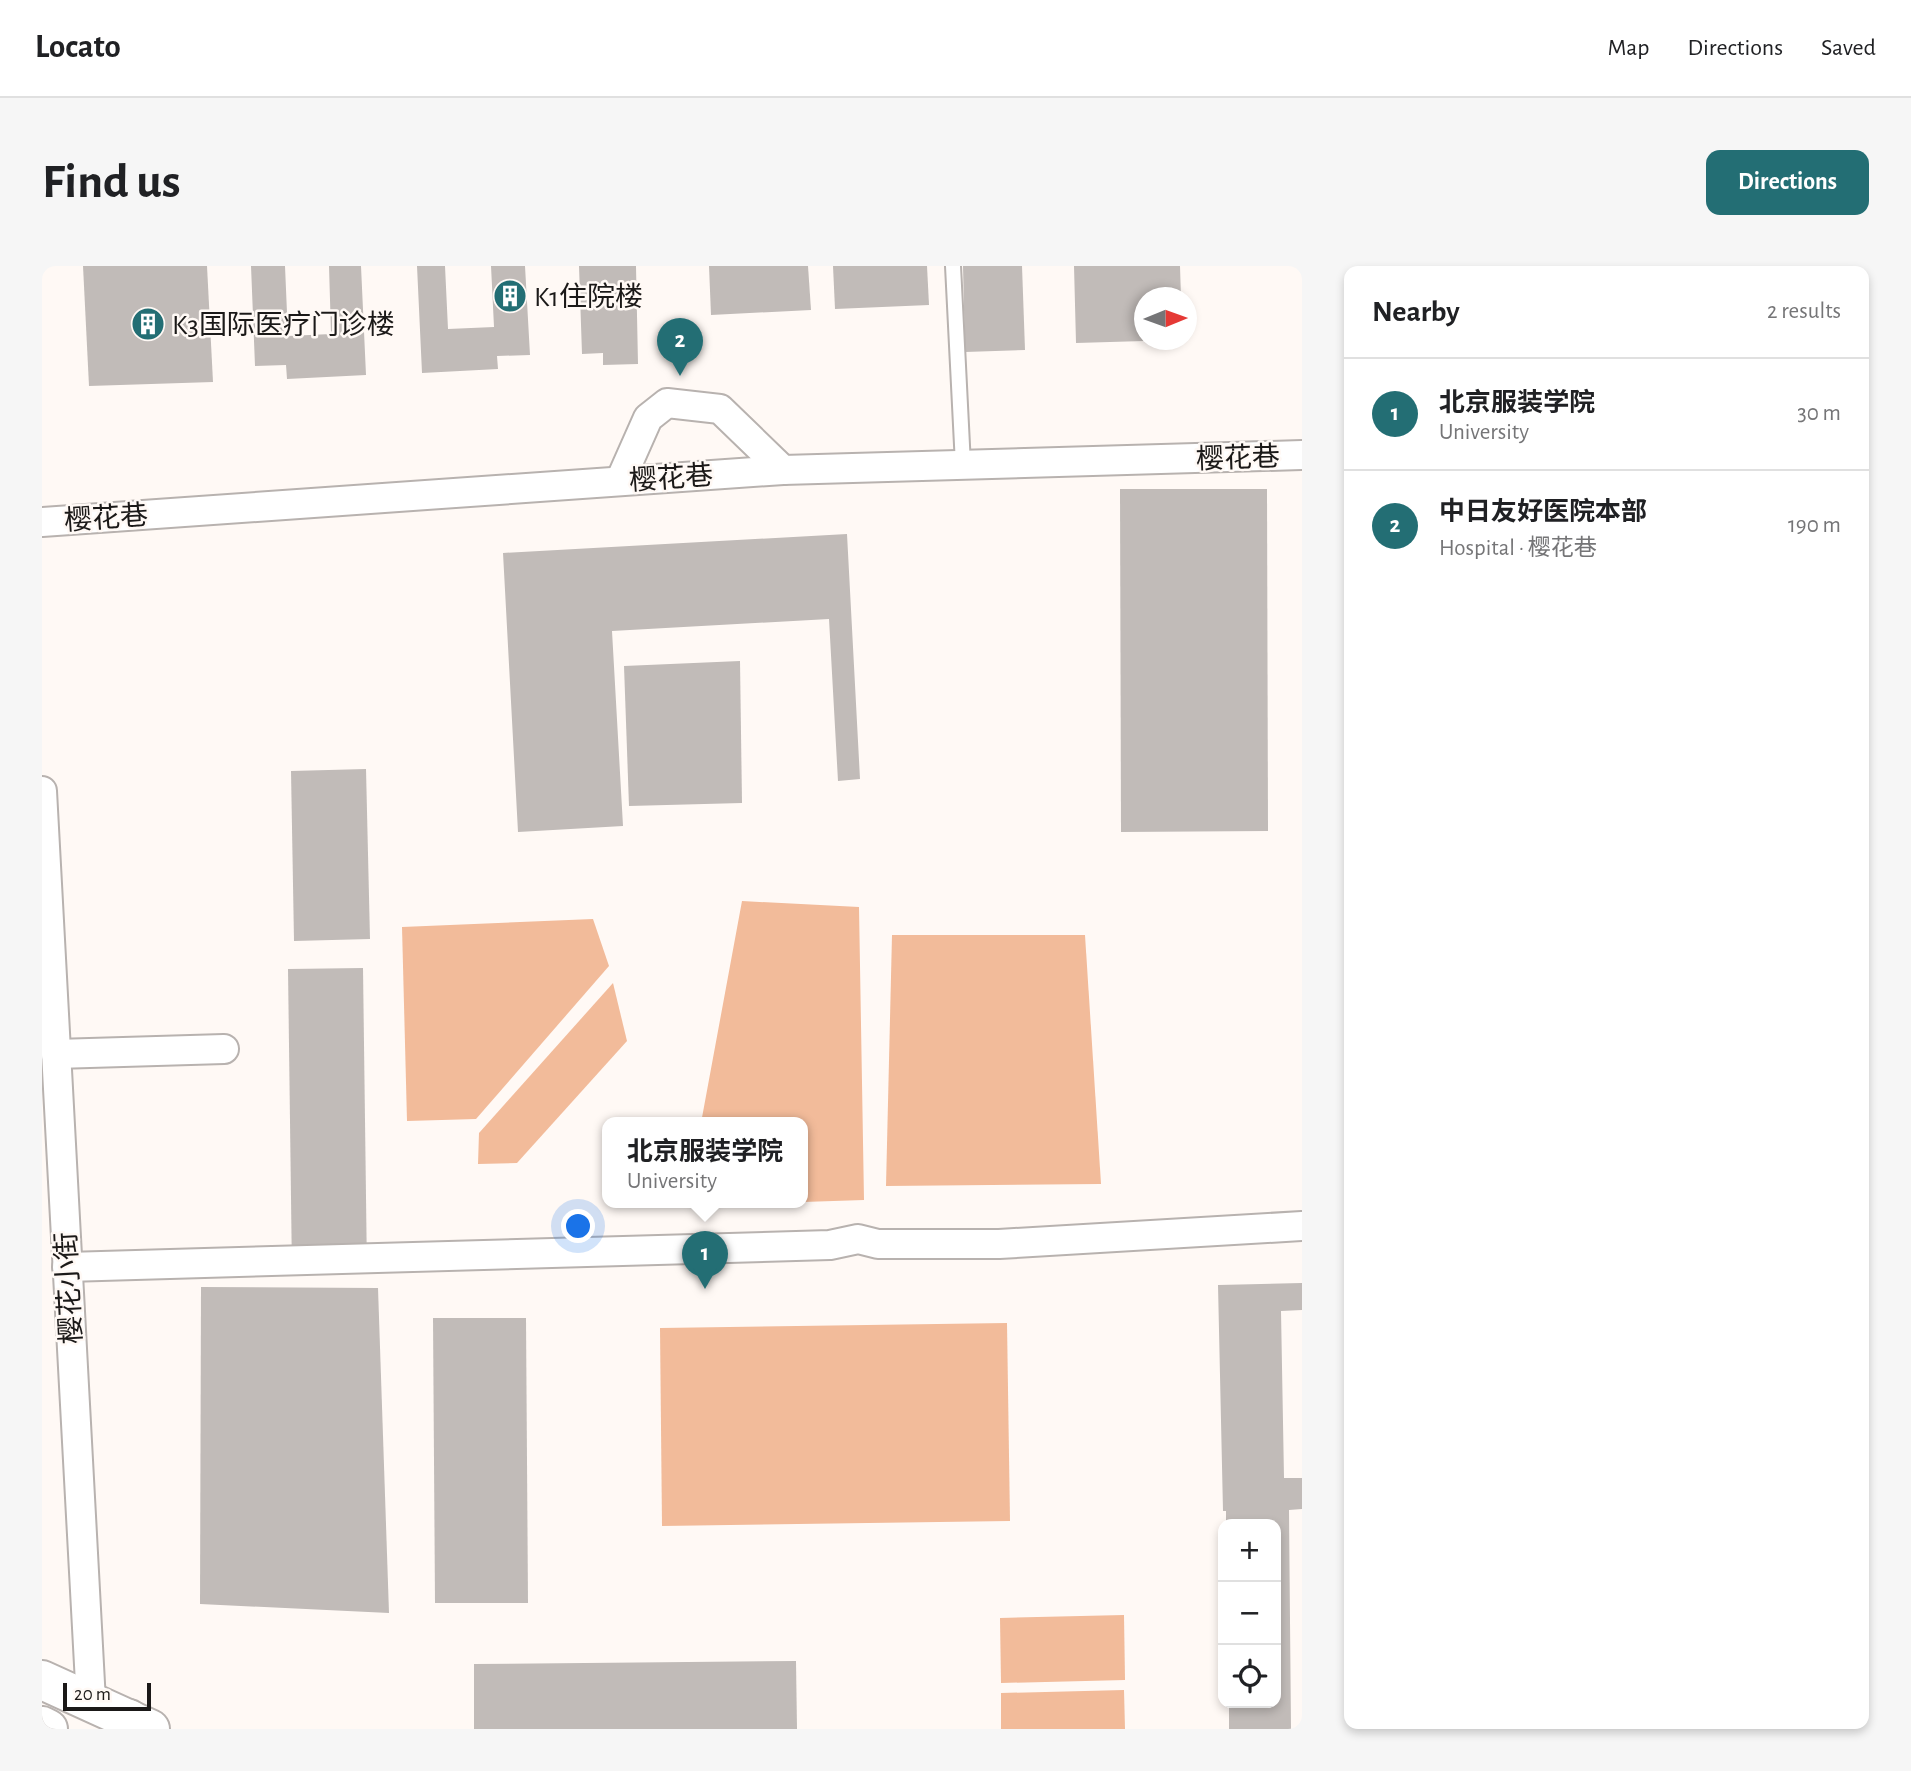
<!DOCTYPE html>
<html lang="en">
<head>
<meta charset="utf-8">
<style>
  :root { --surface:#fff; --page:#f6f6f6; --text:#202124; --muted:#757577; --line:#e0e0e0; --accent:#236e74 }
  body { margin:0; font-family:"Alegreya Sans","Noto Sans SC",sans-serif; background:var(--page); color:var(--text) }
  .controls { position:absolute; right:21px; bottom:21px; display:grid; overflow:hidden; border-radius:14px; box-shadow:0 4px 10px #0003 }
  .controls button { width:63px; height:63px; display:grid; place-items:center; padding:0; border:0; border-bottom:2px solid var(--line); background:var(--surface); color:var(--text); font:35px sans-serif }
  .compass { position:absolute; left:1092px; top:21px; width:63px; height:63px; border-radius:50%; background:var(--surface); box-shadow:0 4px 10px #0003; rotate:89deg }
  .scale { position:absolute; left:21px; bottom:18px; width:88px; box-sizing:border-box; padding-left:7px; border:4px solid #1b1918; border-top:0; font-size:19px; line-height:24px; white-space:nowrap; color:#1b1918; -webkit-text-stroke:5px #fff9f5; paint-order:stroke }
  .you { position:absolute; left:537px; top:961px; width:24px; height:24px; margin:-18px; border:5px solid #fff; border-radius:50%; background:#1a73e8; box-shadow:0 0 0 10px #1a73e833 }
  .badge { display:grid; place-items:center; width:46px; height:46px; border-radius:50%; background:var(--accent); color:#fff; font-size:23px; font-weight:700 }
  .pin { position:absolute; translate:-50% -58px; filter:drop-shadow(0 2px 4px #0008) }
  .pin::after { content:''; position:absolute; top:37px; width:24px; height:21px; background:inherit; clip-path:polygon(0 0,100% 0,50% 100%) }
  .popup { position:absolute; left:560px; top:851px; width:206px; height:91px; box-sizing:border-box; display:grid; place-content:center; border-radius:14px; background:var(--surface); filter:drop-shadow(0 2px 5px #0005); font-size:23px; white-space:nowrap; color:var(--muted) }
  .popup b { font-size:26px; color:var(--text) }
  .popup::after { content:''; position:absolute; left:50%; top:100%; margin-left:-14px; border:14px solid transparent; border-top-color:var(--surface) }
  .list { margin:0; padding:0; list-style:none }
  h2 { display:flex; justify-content:space-between; align-items:center; height:91px; margin:0; padding:0 28px; font-size:30px }
  h2 small { font-size:23px; font-weight:400; color:var(--muted) }
  .list li { display:grid; grid-template-columns:46px 1fr auto; gap:21px; align-items:center; box-sizing:border-box; height:112px; padding:0 28px; border-top:2px solid var(--line) }
  .list b { display:block; font-size:26px; white-space:nowrap }
  .list p { margin:0; font-size:23px; white-space:nowrap; color:var(--muted) }
  .list em { font-size:23px; font-style:normal; color:var(--muted) }
  .icon { flex:none; width:38px; height:38px; fill:none; stroke:currentColor; stroke-width:2; stroke-linecap:round; stroke-linejoin:round }
  .map { position:relative; flex:none; width:1260px; height:1463px; overflow:hidden; border-radius:14px }
  header { display:flex; align-items:center; gap:42px; box-sizing:border-box; height:98px; padding:0 35px; background:var(--surface); border-bottom:2px solid var(--line) }
  header strong { font-size:33px }
  nav { display:flex; gap:38px; margin-inline-start:auto; font-size:24px }
  .intro { display:flex; align-items:center; justify-content:space-between; box-sizing:border-box; height:168px; padding:0 42px }
  h1 { margin:0; font-size:49px }
  .button { padding:18px 32px; border-radius:14px; background:var(--accent); color:#fff; font-size:24px; font-weight:700 }
  main { display:flex; gap:42px; padding:0 42px }
  aside { flex:1; background:var(--surface); border-radius:14px; box-shadow:0 4px 10px #0003 }
  .map>svg:first-child { display:block }
  .green { fill:#f2bb9a }
  .building { fill:#c1bbb8 }
  .lines { fill:none; stroke-linecap:round; stroke-linejoin:round }
  .lane-casing { stroke:#b8b2af; stroke-width:18 }
  .street-casing { stroke:#b8b2af; stroke-width:32 }
  .secondary-casing { stroke:#b8b2af; stroke-width:42 }
  .highway-casing { stroke:#b8b2af; stroke-width:42 }
  .lane { stroke:#fff; stroke-width:14 }
  .street { stroke:#fff; stroke-width:28 }
  .secondary { stroke:#fff; stroke-width:38 }
  .highway { stroke:#fff; stroke-width:38 }
  .labels { text-anchor:middle; stroke-width:5; stroke-linejoin:round; paint-order:stroke }
  .poi-label { font-size:28px; fill:#1b1918; stroke:#fff9f5; text-anchor:start }
  .street-label { font-size:28px; fill:#1b1918; stroke:#fff9f5 }
</style>
</head>
<body>
<header>
<strong>Locato</strong>
<nav><a>Map</a><a>Directions</a><a>Saved</a></nav>
</header>
<div class="intro"><h1>Find us</h1><a class="button">Directions</a></div>
<main>
<div class="map">
<svg width="1260" height="1463" viewBox="0 0 1260 1463">
  <rect width="100%" height="100%" fill="#fff9f5"/>
  <g class="green">
    <path d="M700,635L817,641L822,934L761,936V857H659Z"/>
    <path d="M551,653L567,700L434,853L365,855L360,661Z"/>
    <path d="M850,669H1043L1059,918L844,920Z"/>
    <path d="M571,717L585,775L475,897L436,898L437,867Z"/>
    <path d="M965,1057L968,1255L620,1260L618,1062Z"/>
    <path d="M1082,1349L1083,1414L959,1417L958,1352Z"/>
    <path d="M1082,1424L1083,1463H959V1427Z"/>
  </g>
  <g class="building">
    <path d="M41,0H165L171,116L47,120Z"/>
    <path d="M209,0H243L246,70L289,68L287,0H319L324,109L245,113L244,99L213,100Z"/>
    <path d="M375,0H403L406,63L452,61L449,0H483L488,89L455,90L456,103L380,107Z"/>
    <path d="M537,0H594L596,98L561,99V87L540,88Z"/>
    <path d="M667,0H766L769,44L669,49Z"/>
    <path d="M791,0H885L887,39L793,43Z"/>
    <path d="M921,0H980L983,84L923,86Z"/>
    <path d="M1032,0H1138L1139,32H1102V75L1034,77Z"/>
    <path d="M1078,223H1225L1226,565L1079,566Z"/>
    <path d="M805,268L818,513L796,515L787,353L570,365L581,560L476,566L461,287Z"/>
    <path d="M698,395L700,537L587,540L582,400Z"/>
    <path d="M324,503L328,673L252,675L249,505Z"/>
    <path d="M321,702L325,1006L250,1007L246,703Z"/>
    <path d="M1260,1017V1044L1239,1045L1242,1212H1260V1243L1247,1244L1249,1463H1187V1437H1234V1258H1184V1245H1181L1176,1019Z"/>
    <path d="M159,1021L336,1022L347,1347L158,1338Z"/>
    <path d="M391,1052H484L486,1337H393Z"/>
    <path d="M754,1395L755,1463H432V1398Z"/>
  </g>
  <g class="lines">
    <defs>
      <path id="lane" d="M911,0L921,199"/>
      <g id="street">
        <path d="M578,215L606,152L625,137L678,143L741,204"/>
        <path d="M0,256L741,204L1260,189"/>
        <path d="M0,525L49,1436"/>
        <path d="M14,788L182,783"/>
        <path d="M25,1001L788,979L816,973L836,978H957L1260,960"/>
      </g>
      <path id="secondary" d="M0,1414L108,1463"/>
      <g id="highway">
        <path d="M87,1453L101,1463"/>
        <path d="M0,1460L6,1463"/>
      </g>
    </defs>
    <use href="#lane" class="lane-casing"/>
    <use href="#street" class="street-casing"/>
    <use href="#secondary" class="secondary-casing"/>
    <use href="#highway" class="highway-casing"/>
    <use href="#lane" class="lane"/>
    <use href="#street" class="street"/>
    <use href="#secondary" class="secondary"/>
    <use href="#highway" class="highway"/>
  </g>
  <defs>
    <symbol id="building-disc" viewBox="-11 -11 22 22"><circle r="9.5" fill="#236e74" stroke="#fff9f5"/><path d="M-4-6H4V6H1V3H-1V6H-4ZM-2.5-4.3h1.7v1.8h-1.7ZM.8-4.3h1.7v1.8H.8ZM-2.5-1h1.7V.8h-1.7ZM.8-1h1.7V.8H.8Z" fill="#fff"/></symbol>
  </defs>
  <g fill-rule="evenodd">
    <use href="#building-disc" x="449" y="11" width="38" height="38"/>
    <use href="#building-disc" x="87" y="39" width="38" height="38"/>
  </g>
  <g class="labels">
    <g class="poi-label">
      <text x="492" y="40">K1住院楼</text>
      <text x="130" y="68">K3国际医疗门诊楼</text>
    </g>
    <g class="street-label">
      <text transform="translate(1196 191) rotate(-2)" y="10">樱花巷</text>
      <text transform="translate(629 211) rotate(-4)" y="10">樱花巷</text>
      <text transform="translate(64 251) rotate(-4)" y="10">樱花巷</text>
      <text transform="translate(26 1022) rotate(-93)" y="10">樱花小街</text>
    </g>
  </g>
</svg>
<div class="controls">
<button>+</button>
<button>−</button>
<button><svg class="icon" aria-label="locate" viewBox="0 0 24 24"><circle cx="12" cy="12" r="6"/><path d="M12 2v4M12 18v4M2 12h4M18 12h4"/></svg></button>
</div>
<svg class="compass" viewBox="-18 -18 36 36"><path d="M0-13l5 13h-10z" fill="#e53935"/><path d="M0 13l5-13h-10z" fill="#757577"/></svg>
<div class="scale">20 m</div>
<div class="you"></div>
<div class="pin badge" style="left:663px;top:1023px">1</div>
<div class="popup"><b>北京服装学院</b>University</div>
<div class="pin badge" style="left:638px;top:110px">2</div>
</div>
<aside>
<h2>Nearby<small>2 results</small></h2>
<ul class="list">
<li><span class="badge">1</span><div><b>北京服装学院</b><p>University</p></div><em>30 m</em></li>
<li><span class="badge">2</span><div><b>中日友好医院本部</b><p>Hospital · 樱花巷</p></div><em>190 m</em></li>
</ul>
</aside>
</main>
</body>
</html>
